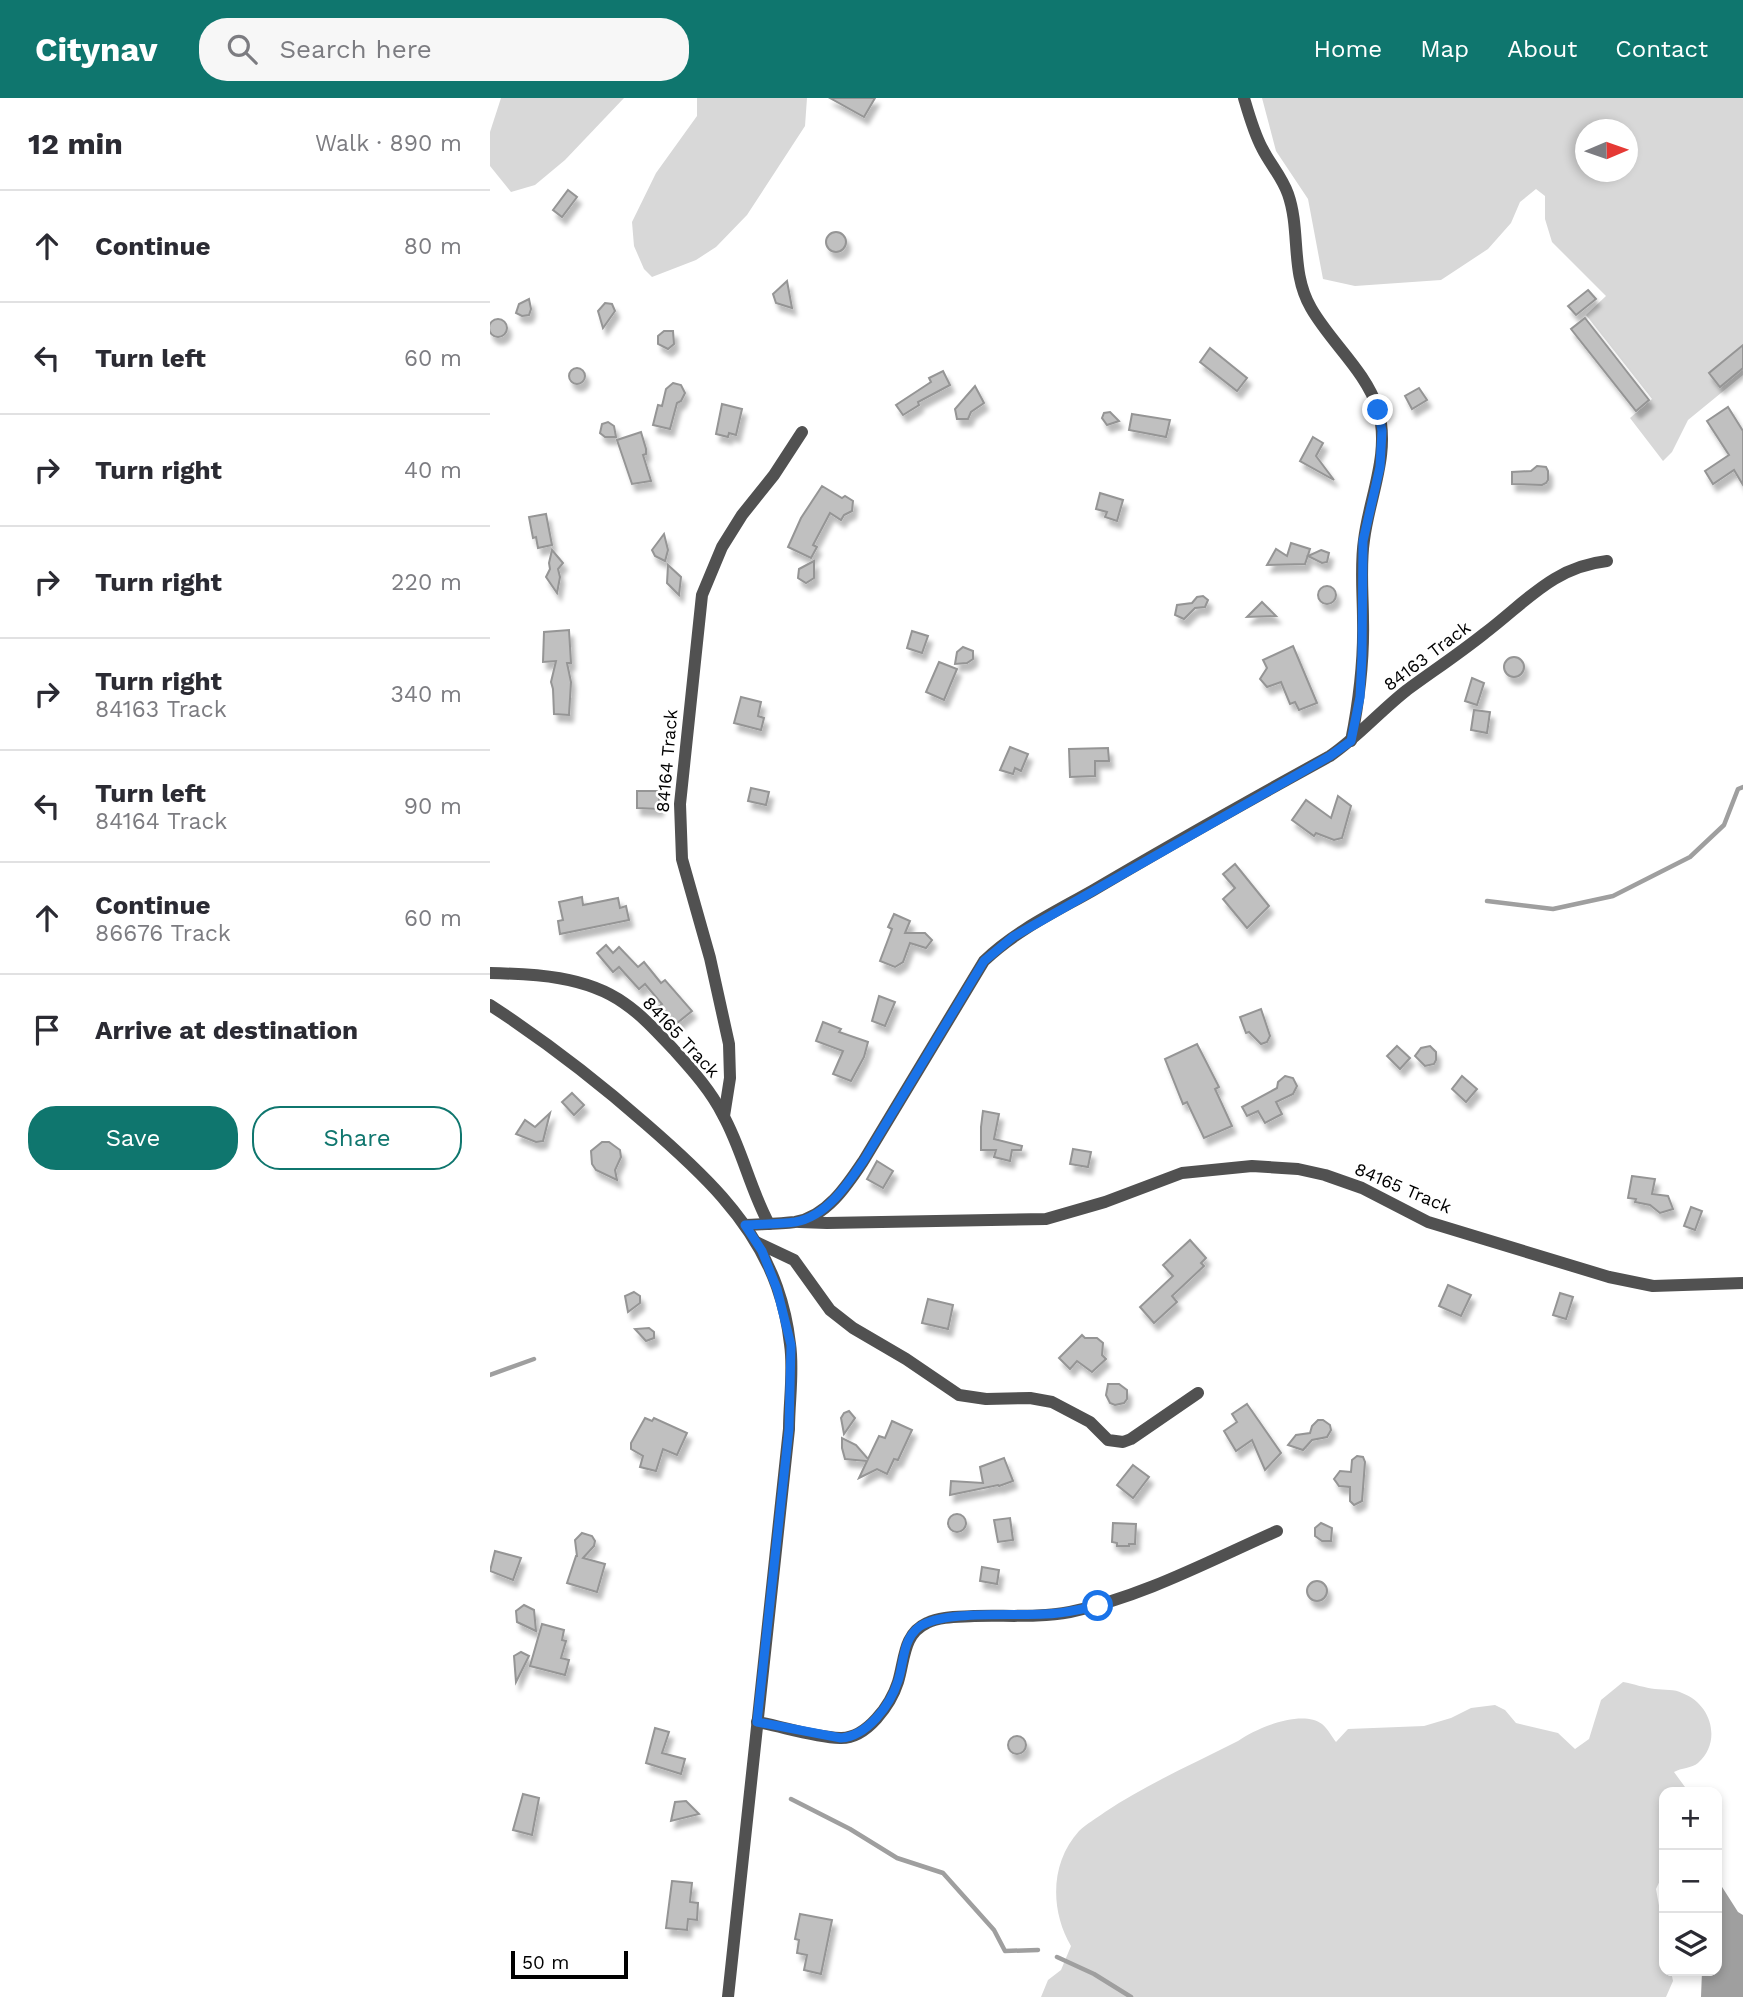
<!DOCTYPE html>
<html lang="en">
<head>
<meta charset="utf-8">
<style>
  :root { --surface:#fff; --page:#f7f7f7; --text:#2b2b33; --muted:#7c7c81; --line:#e1e1e2; --accent:#0f766e }
  body { margin:0; font-family:"Work Sans",sans-serif; background:var(--page); color:var(--text) }
  .controls { position:absolute; right:21px; bottom:21px; display:grid; overflow:hidden; border-radius:14px; box-shadow:0 4px 10px #0003 }
  .controls button { width:63px; height:63px; display:grid; place-items:center; padding:0; border:0; border-bottom:2px solid var(--line); background:var(--surface); color:var(--text); font:35px sans-serif }
  .compass { position:absolute; left:1085px; top:21px; width:63px; height:63px; border-radius:50%; background:var(--surface); box-shadow:0 4px 10px #0003; rotate:88deg }
  .scale { position:absolute; left:21px; bottom:18px; width:117px; box-sizing:border-box; padding-left:7px; border:4px solid #000; border-top:0; font-size:19px; line-height:24px; white-space:nowrap; color:#000; -webkit-text-stroke:5px #fff; paint-order:stroke }
  .stop { position:absolute; width:21px; height:21px; margin:-16px; border:5px solid #1a73e8; border-radius:50%; background:#fff }
  .stop.end { background:#1a73e8; border-color:#fff; box-shadow:0 2px 7px #0008 }
  .list { margin:0; padding:0; list-style:none }
  h2 { display:flex; justify-content:space-between; align-items:center; height:91px; margin:0; padding:0 28px; font-size:30px }
  h2 small { font-size:23px; font-weight:400; color:var(--muted) }
  .list li { display:grid; grid-template-columns:46px 1fr auto; gap:21px; align-items:center; box-sizing:border-box; height:112px; padding:0 28px; border-top:2px solid var(--line) }
  .list b { display:block; font-size:26px; white-space:nowrap }
  .list p { margin:0; font-size:23px; white-space:nowrap; color:var(--muted) }
  .list em { font-size:23px; font-style:normal; color:var(--muted) }
  .actions { display:flex; gap:14px; padding:21px 28px }
  .actions a { flex:1; padding:16px 0; border:2px solid var(--accent); border-radius:28px; text-align:center; font-size:24px; color:var(--accent) }
  .actions .main { background:var(--accent); color:#fff }
  .icon { flex:none; width:38px; height:38px; fill:none; stroke:currentColor; stroke-width:2; stroke-linecap:round; stroke-linejoin:round }
  .map { position:relative; flex:none; width:1253px; height:1899px; overflow:hidden }
  header { display:flex; align-items:center; gap:42px; box-sizing:border-box; height:98px; padding:0 35px; background:var(--accent); color:#fff }
  header strong { font-size:33px }
  nav { display:flex; gap:38px; margin-inline-start:auto; font-size:24px }
  .search { width:490px; height:63px; background:var(--page); display:flex; align-items:center; gap:18px; box-sizing:border-box; padding:0 24px; border-radius:28px; color:var(--muted); font-size:26px }
  main { display:flex }
  aside { flex:1; background:var(--surface) }
  .map>svg:first-child { display:block }
  .green { fill:#d8d8d8; fill-rule:evenodd }
  .water { fill:#9f9f9f }
  .lines { fill:none; stroke-linecap:round; stroke-linejoin:round }
  .stream { stroke:#9f9f9f; stroke-width:4.5 }
  .building { fill:#c0c0c0; stroke:#959595; stroke-width:2; filter:url(#shadow) }
  .minor { stroke:#515151; stroke-width:12 }
  .route { stroke:#1a73e8; stroke-width:9 }
  .labels { text-anchor:middle; stroke-width:5; stroke-linejoin:round; paint-order:stroke }
  .street-label { font-size:18px; fill:#000; stroke:#fff }
</style>
</head>
<body>
<header>
<strong>Citynav</strong>
<div class="search"><svg class="icon" aria-label="search" viewBox="0 0 24 24"><circle cx="10" cy="10" r="6"/><path d="M15 15l6 6"/></svg>Search here</div>
<nav><a>Home</a><a>Map</a><a>About</a><a>Contact</a></nav>
</header>
<main>
<aside>
<h2>12 min<small>Walk · 890 m</small></h2>
<ul class="list">
<li><svg class="icon" aria-label="ahead" viewBox="0 0 24 24"><path d="M12 20V5M6 11l6-6 6 6"/></svg><div><b>Continue</b></div><em>80 m</em></li>
<li><svg class="icon" aria-label="left" viewBox="0 0 24 24"><path d="M17 20v-9H6M10 6l-5 5 5 5"/></svg><div><b>Turn left</b></div><em>60 m</em></li>
<li><svg class="icon" aria-label="right" viewBox="0 0 24 24"><path d="M7 20v-9h11M14 6l5 5-5 5"/></svg><div><b>Turn right</b></div><em>40 m</em></li>
<li><svg class="icon" aria-label="right" viewBox="0 0 24 24"><path d="M7 20v-9h11M14 6l5 5-5 5"/></svg><div><b>Turn right</b></div><em>220 m</em></li>
<li><svg class="icon" aria-label="right" viewBox="0 0 24 24"><path d="M7 20v-9h11M14 6l5 5-5 5"/></svg><div><b>Turn right</b><p>84163 Track</p></div><em>340 m</em></li>
<li><svg class="icon" aria-label="left" viewBox="0 0 24 24"><path d="M17 20v-9H6M10 6l-5 5 5 5"/></svg><div><b>Turn left</b><p>84164 Track</p></div><em>90 m</em></li>
<li><svg class="icon" aria-label="ahead" viewBox="0 0 24 24"><path d="M12 20V5M6 11l6-6 6 6"/></svg><div><b>Continue</b><p>86676 Track</p></div><em>60 m</em></li>
<li><svg class="icon" aria-label="arrive" viewBox="0 0 24 24"><path d="M6 21V4h12l-3 4 3 4H6"/></svg><div><b>Arrive at destination</b></div></li>
</ul>
<div class="actions"><a class="main">Save</a><a>Share</a></div>
</aside>
<div class="map">
<svg width="1253" height="1899" viewBox="0 0 1253 1899">
  <defs>
    <filter id="shadow"><feDropShadow dx="4" dy="7" stdDeviation="2" flood-color="#0004"/></filter>
  </defs>
  <rect width="100%" height="100%" fill="#fff"/>
  <g class="green">
    <path d="M11,0H134L75,62L45,87L21,94L0,68V34Z"/>
    <path d="M207,0H317L315,28L257,117L226,149L206,162L162,179L154,171L144,148L142,124L166,75L207,18Z"/>
    <path d="M772,0H1253V277L1198,322L1182,354L1173,363L1140,320L1162,301L1096,217L1116,198L1062,144L1055,121V98L1046,91L1030,104L1021,125L998,151L951,182L865,188L833,181L818,101L786,53ZM1096,32H1138V74H1096Z"/>
    <path d="M1133,1584C1144,1586 1155,1590 1165,1591C1174,1592 1185,1591 1192,1595C1222,1606 1232,1644 1208,1665C1202,1670 1191,1670 1184,1674L1195,1689L1196,1694H1174V1774L1166,1791L1174,1835V1873H1181L1183,1883L1176,1899H551L558,1882L571,1872L581,1848C560,1812 560,1765 589,1733C596,1726 607,1720 615,1714C657,1686 703,1666 748,1643C766,1630 812,1611 832,1626C838,1631 842,1639 846,1644L858,1631L934,1628L961,1620L981,1610L1005,1607L1015,1612L1026,1625L1068,1635L1085,1651L1099,1641L1111,1602Z"/>
  </g>
  <path class="water" d="M1227,1781L1248,1814L1253,1817V1899H1211L1212,1873H1227Z"/>
  <g class="lines">
    <g class="stream">
      <path d="M997,803L1063,811L1123,798L1200,759L1234,727L1248,691L1253,689"/>
      <path d="M0,1277L44,1261"/>
      <path d="M301,1701L360,1731L407,1760L453,1775L504,1832L515,1853L548,1852"/>
      <path d="M567,1859L604,1876L641,1899"/>
    </g>
  </g>
  <g class="building">
    <path d="M340,0H385L374,19Z"/>
    <path d="M78,92L87,99L72,119L63,112Z"/>
    <circle cx="346" cy="144" r="10"/>
    <path d="M297,183L302,210L286,205L283,196Z"/>
    <path d="M1098,192L1106,201L1086,217L1078,208Z"/>
    <path d="M39,201L41,211L39,217L32,218L26,215L29,206Z"/>
    <path d="M115,205L122,206L125,213L113,230L108,213Z"/>
    <path d="M1095,220L1159,302L1146,313L1081,231Z"/>
    <circle cx="8" cy="230" r="9"/>
    <path d="M174,233H183L184,246L178,251L168,246V238Z"/>
    <path d="M1253,247V270L1230,289L1219,275Z"/>
    <path d="M720,250L757,280L747,293L710,264Z"/>
    <circle cx="87" cy="278" r="8"/>
    <path d="M453,273L460,287L428,304L429,307L413,317L406,307L441,284L439,280Z"/>
    <path d="M183,285L191,287L195,295L191,303L187,305L180,331L163,327L168,307L172,308L176,291Z"/>
    <path d="M485,288L494,305L481,314L478,321H467L465,311Z"/>
    <path d="M929,290L937,302L922,311L915,298Z"/>
    <path d="M232,306L252,311L246,337L239,335L238,339L226,336Z"/>
    <path d="M1238,309L1253,333V387L1244,372L1223,386L1215,373L1239,357L1217,323Z"/>
    <path d="M620,314L629,323L617,327L612,320L614,315Z"/>
    <path d="M642,316L680,322L676,339L639,332Z"/>
    <path d="M118,324L124,328L126,339H115L110,335L112,326Z"/>
    <path d="M151,334L156,351V356L153,357L161,383L142,386L127,342Z"/>
    <path d="M823,339L833,345L826,358L844,382L810,363Z"/>
    <path d="M1047,368L1056,369L1058,373V382L1056,385L1052,387L1022,386V374L1041,373Z"/>
    <path d="M332,388L352,400L355,398L363,403L362,413L354,417L351,422L340,415L323,447L327,449L321,460L298,449L311,420Z"/>
    <path d="M610,395L633,402L627,423L615,419L617,414L606,411Z"/>
    <path d="M56,416L62,447L48,450L46,439L43,440L39,419Z"/>
    <path d="M174,436L178,452L175,463L165,458L162,452Z"/>
    <path d="M801,445L820,451L815,466L777,467L786,451L797,458Z"/>
    <path d="M62,452L73,465L68,471L70,479L67,495L56,479L60,471L59,465Z"/>
    <path d="M831,452L839,455L837,464L832,465L818,458Z"/>
    <path d="M324,463V480L316,485L308,480L309,471Z"/>
    <path d="M178,467L191,479L189,497L177,485Z"/>
    <circle cx="837" cy="497" r="9"/>
    <path d="M713,498L718,502L715,509L705,510L694,521L685,517L687,507L702,505L707,499Z"/>
    <path d="M772,504L786,518L757,519Z"/>
    <path d="M79,532L81,565H77L81,584L79,617L64,616L63,591L61,584L66,563L53,564L54,534Z"/>
    <path d="M422,533L438,538L432,555L417,550Z"/>
    <path d="M803,548L827,605L809,612L805,604L800,606L791,584L777,589L770,581L777,570L773,562Z"/>
    <path d="M473,549L483,553V561L477,565L465,566L467,554Z"/>
    <circle cx="1024" cy="569" r="10"/>
    <path d="M449,564L467,571L454,602L436,594Z"/>
    <path d="M982,580L994,585L987,607L975,603Z"/>
    <path d="M251,599L271,604L268,618L274,620L271,632L244,625Z"/>
    <path d="M984,612L1000,614L997,635L981,632Z"/>
    <path d="M520,649L538,656L531,673L525,670L523,676L510,672Z"/>
    <path d="M618,650L619,663H605V678L580,679L579,651Z"/>
    <path d="M261,690L279,694L276,707L258,703Z"/>
    <path d="M147,693H169V711L147,710Z"/>
    <path d="M848,698L861,708L852,740L844,742L826,735L824,738L802,722L816,702L841,720Z"/>
    <path d="M745,766L779,808L757,830L733,801L745,790L733,776Z"/>
    <path d="M92,799L93,807L128,800L130,810L136,808L139,822L70,836L68,823L73,822L69,804Z"/>
    <path d="M404,816L420,823L415,835H435L442,842L436,850L420,845L413,864L405,869L390,863L402,831L398,829Z"/>
    <path d="M116,847L123,855L129,849L148,869L154,864L171,885L175,882L202,913L187,925L183,920L178,924L167,910L172,906L155,886L149,891L129,869L123,874L107,855Z"/>
    <path d="M389,898L405,904L395,928L382,923Z"/>
    <path d="M771,911L780,938L777,944L771,946L759,934L756,935L750,919Z"/>
    <path d="M333,924L351,931L349,934L378,944L374,959L361,983L343,976L353,953L326,943Z"/>
    <path d="M707,946L729,989L725,991L742,1028L714,1040L697,1004L693,1006L675,961Z"/>
    <path d="M907,948L920,960L910,971L897,958Z"/>
    <path d="M940,948L946,954V962L944,966L935,968L925,958L931,950Z"/>
    <path d="M795,978L803,980L807,988L803,996L786,1004L792,1016L775,1025L768,1013L757,1018L752,1009L787,990L788,984Z"/>
    <path d="M972,978L987,991L976,1004L962,991Z"/>
    <path d="M82,995L94,1007L84,1017L72,1004Z"/>
    <path d="M493,1013L509,1016L504,1041L532,1048L531,1052H522L520,1063L504,1059L506,1052H491V1029Z"/>
    <path d="M60,1015L53,1043L46,1044L26,1036L35,1022L45,1029Z"/>
    <path d="M112,1044H119L130,1052L131,1059L125,1072L127,1082L106,1072L102,1066L101,1053Z"/>
    <path d="M583,1051L601,1054L598,1069L580,1066Z"/>
    <path d="M387,1063L403,1073L393,1090L377,1081Z"/>
    <path d="M1142,1078L1165,1081L1162,1096L1178,1098L1183,1111L1170,1115L1160,1107L1145,1104L1146,1101L1138,1100Z"/>
    <path d="M1201,1109L1212,1113L1205,1132L1194,1128Z"/>
    <path d="M700,1142L716,1160L711,1165L714,1168L682,1198L687,1204L664,1225L650,1209L683,1178L673,1167Z"/>
    <path d="M958,1187L981,1197L971,1218L949,1208Z"/>
    <path d="M144,1194L150,1198V1205L138,1214L135,1198Z"/>
    <path d="M1070,1195L1083,1199L1076,1221L1063,1217Z"/>
    <path d="M438,1201L463,1207L458,1231L432,1225Z"/>
    <path d="M159,1230L164,1234V1240L156,1243L145,1231Z"/>
    <path d="M592,1237L595,1240H607L613,1245L612,1257L616,1261L602,1274L587,1263L580,1271L569,1260Z"/>
    <path d="M618,1286H629L637,1292V1301L634,1305L625,1307L620,1305L616,1297Z"/>
    <path d="M757,1306L791,1355L775,1372L762,1342L746,1353L734,1333L747,1324L742,1316Z"/>
    <path d="M359,1313L365,1320L354,1336L351,1320L354,1315Z"/>
    <path d="M155,1320L162,1323L164,1320L197,1335L187,1357L173,1351L166,1373L150,1369L153,1358L141,1351V1345Z"/>
    <path d="M828,1322H833L840,1327L841,1332L837,1339L822,1342L813,1352L798,1347L806,1337L820,1335L822,1328Z"/>
    <path d="M402,1323L422,1332L408,1362L404,1361L397,1376L387,1371L369,1380L377,1363L355,1361L352,1350V1340L366,1347L378,1361L389,1338L395,1340Z"/>
    <path d="M867,1358L873,1359L875,1364L872,1403L864,1407L860,1403V1389L849,1388L844,1381L850,1373L861,1374L862,1362Z"/>
    <path d="M514,1360L523,1383L509,1388L508,1387L460,1397L461,1383L493,1385L490,1369Z"/>
    <path d="M643,1367L659,1379L643,1400L627,1387Z"/>
    <circle cx="467" cy="1425" r="9"/>
    <path d="M520,1420L523,1442L508,1444L504,1422Z"/>
    <path d="M623,1425L646,1426L645,1446H639V1448H627V1445L622,1444Z"/>
    <path d="M831,1425L842,1430L841,1443H832L825,1438V1430Z"/>
    <path d="M92,1435L102,1438L105,1443L104,1448L93,1460L115,1466L107,1494L77,1485L86,1458H87L85,1442Z"/>
    <path d="M5,1453L31,1460L23,1482L0,1473Z"/>
    <path d="M492,1469L509,1472L507,1486L490,1483Z"/>
    <circle cx="827" cy="1493" r="10"/>
    <path d="M34,1507L44,1512L46,1533L27,1524L26,1513Z"/>
    <path d="M52,1526L74,1532L72,1542L76,1543L71,1560L79,1562L75,1577L40,1568Z"/>
    <path d="M31,1554L39,1558L26,1584L24,1558Z"/>
    <path d="M165,1630L179,1634L172,1655L195,1661L191,1676L156,1665Z"/>
    <circle cx="527" cy="1647" r="9"/>
    <path d="M33,1696L49,1700L42,1737L23,1732Z"/>
    <path d="M196,1703L209,1716L181,1723L185,1704Z"/>
    <path d="M182,1783L202,1785L200,1804L208,1805L207,1822L198,1821L197,1832L176,1830Z"/>
    <path d="M310,1816L342,1822L331,1876L314,1872L317,1857L307,1855L309,1842L305,1841Z"/>
  </g>
  <g class="lines">
    <g class="minor">
      <path d="M754,0C759,17 764,35 772,50C780,66 792,79 798,96C811,133 800,174 821,210C841,245 875,272 888,311C901,355 879,400 874,442C870,468 873,496 873,522C874,563 869,603 861,643"/>
      <path d="M0,875C45,876 96,878 134,905C153,918 169,936 185,953C203,973 221,993 233,1017C252,1051 260,1091 279,1126"/>
      <path d="M0,907C55,943 106,982 156,1026C209,1072 263,1121 287,1189C293,1206 298,1228 300,1246C304,1273 299,1303 299,1331L238,1899"/>
      <path d="M234,1018L240,980L239,946L220,860L192,761L190,706L212,497L232,449L252,417L284,377L312,334"/>
      <path d="M309,1124L337,1125L556,1121L615,1104L692,1075L762,1068L808,1071L835,1077L872,1090L938,1124L1119,1179L1163,1188L1253,1185"/>
      <path d="M255,1127C272,1126 289,1126 305,1124C337,1119 358,1086 374,1062L494,863C525,833 565,814 602,793C680,747 760,702 840,658C868,639 890,613 917,592C943,573 970,555 995,535C1036,504 1063,469 1117,463"/>
      <path d="M266,1144L304,1162L340,1212L363,1230L416,1261L469,1297L496,1301L540,1300L562,1304L600,1324L618,1342L633,1344L641,1341L708,1295"/>
      <path d="M267,1624C294,1629 323,1639 350,1640C377,1641 401,1606 408,1584C415,1561 413,1536 437,1525C451,1518 469,1519 484,1518C515,1517 549,1520 580,1514C652,1499 719,1463 787,1433"/>
    </g>
  </g>
  <g class="lines">
    <path class="route" d="M608,1508C590,1511 573,1516 555,1516C525,1518 452,1512 429,1529C412,1542 414,1566 408,1583C400,1608 377,1638 351,1640L267,1624L299,1331L301,1247L287,1191L272,1153L255,1127C272,1126 289,1126 305,1124C336,1119 358,1086 374,1062L494,863L523,839L840,658L861,643L870,599L872,558L873,443L890,369L892,333L888,312"/>
  </g>
  <g class="labels">
    <g class="street-label">
      <text transform="translate(937 558) rotate(-37)" y="6">84163 Track</text>
      <text transform="translate(177 663) rotate(-85)" y="6">84164 Track</text>
      <text transform="translate(191 939) rotate(47)" y="6">84165 Track</text>
      <text transform="translate(913 1090) rotate(23)" y="6">84165 Track</text>
    </g>
  </g>
</svg>
<div class="controls">
<button>+</button>
<button>−</button>
<button><svg class="icon" aria-label="layers" viewBox="0 0 24 24"><path d="M12 4l9 5-9 5-9-5zM3 14l9 5 9-5"/></svg></button>
</div>
<svg class="compass" viewBox="-18 -18 36 36"><path d="M0-13l5 13h-10z" fill="#e53935"/><path d="M0 13l5-13h-10z" fill="#7c7c81"/></svg>
<div class="scale">50 m</div>
<div class="stop" style="left:608px;top:1508px"></div>
<div class="stop end" style="left:888px;top:312px"></div>
</div>
</main>
</body>
</html>
